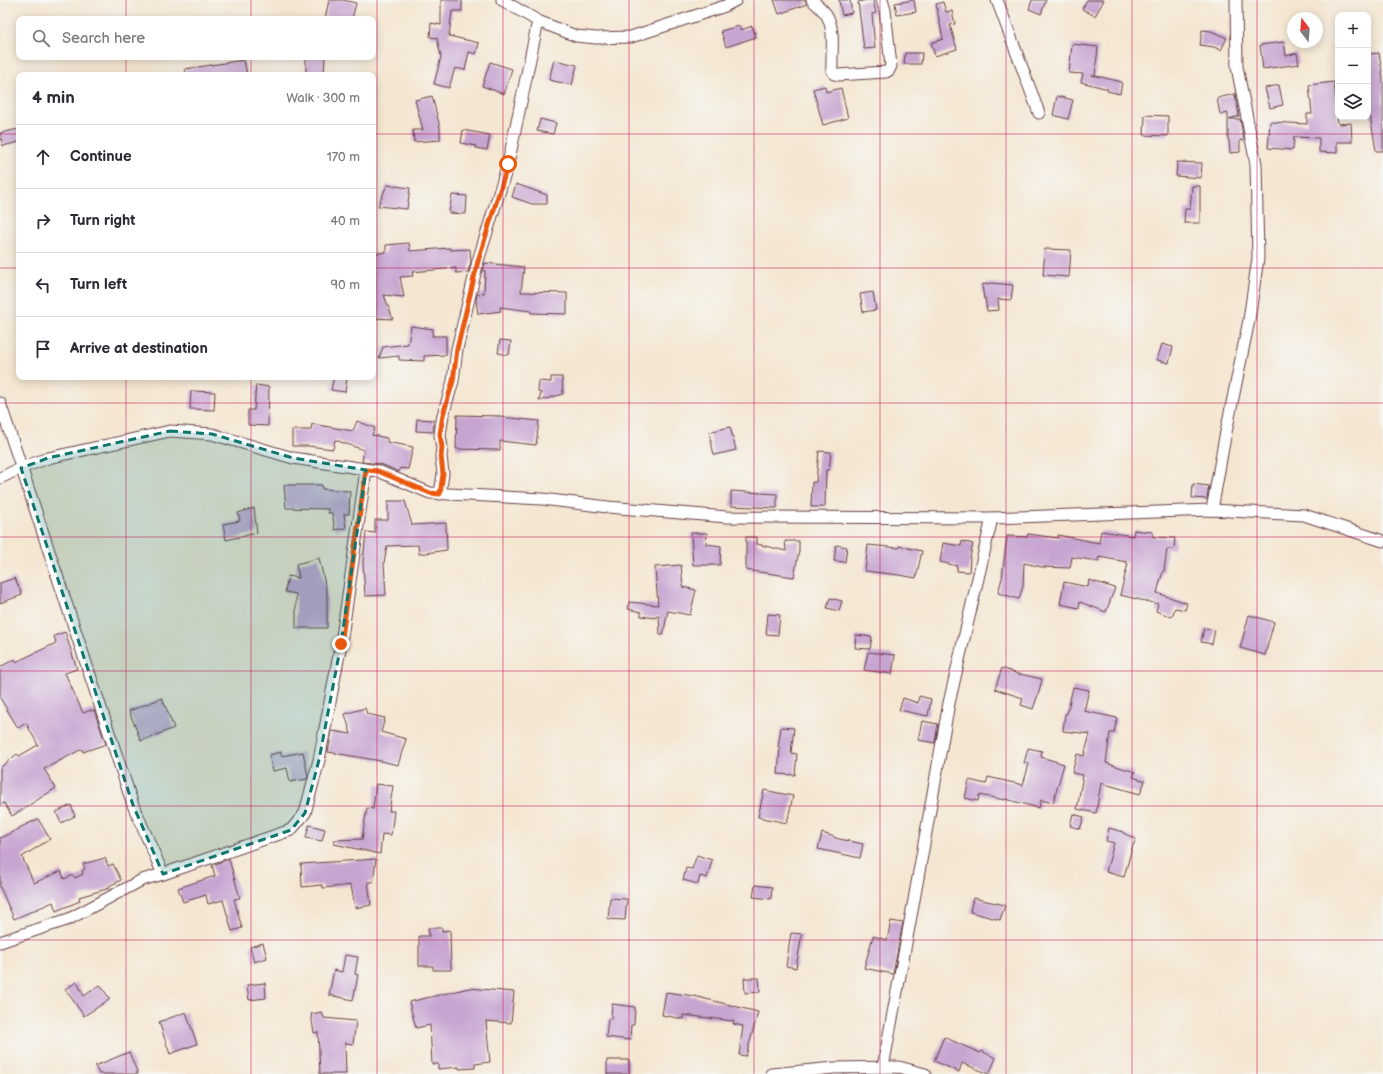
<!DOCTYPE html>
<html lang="en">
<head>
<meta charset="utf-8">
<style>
  :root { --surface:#fff; --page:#f7f7f7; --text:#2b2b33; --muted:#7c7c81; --line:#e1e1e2 }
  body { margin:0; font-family:"Balsamiq Sans",sans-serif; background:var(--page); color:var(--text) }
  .controls { position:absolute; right:12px; top:12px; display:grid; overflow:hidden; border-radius:8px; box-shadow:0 2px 10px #0003 }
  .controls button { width:36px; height:36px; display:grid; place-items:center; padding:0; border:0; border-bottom:1px solid var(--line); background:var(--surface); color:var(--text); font:20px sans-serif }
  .compass { position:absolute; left:1287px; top:12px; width:36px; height:36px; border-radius:50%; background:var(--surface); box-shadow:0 2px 10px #0003; rotate:344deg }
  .stop { position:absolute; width:12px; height:12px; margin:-9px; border:3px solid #ea580c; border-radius:50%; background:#fff }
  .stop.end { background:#ea580c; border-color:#fff; box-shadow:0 1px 4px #0008 }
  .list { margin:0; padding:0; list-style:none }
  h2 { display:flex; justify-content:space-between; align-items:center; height:52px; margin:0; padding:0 16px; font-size:17px }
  h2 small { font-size:13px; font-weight:400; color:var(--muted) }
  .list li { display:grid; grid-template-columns:26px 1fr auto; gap:12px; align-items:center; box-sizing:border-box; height:64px; padding:0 16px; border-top:1px solid var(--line) }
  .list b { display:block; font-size:15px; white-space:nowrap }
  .list em { font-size:13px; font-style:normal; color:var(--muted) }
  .icon { flex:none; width:22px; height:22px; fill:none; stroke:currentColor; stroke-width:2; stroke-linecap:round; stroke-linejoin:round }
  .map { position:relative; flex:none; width:1383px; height:1074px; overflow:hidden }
  .search { position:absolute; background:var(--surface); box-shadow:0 2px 10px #0003; left:16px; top:16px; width:360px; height:44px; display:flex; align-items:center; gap:10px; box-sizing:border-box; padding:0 14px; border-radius:8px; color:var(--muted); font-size:15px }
  .panel { position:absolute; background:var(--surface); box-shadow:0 2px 10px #0003; left:16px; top:72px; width:360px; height:308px; border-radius:8px }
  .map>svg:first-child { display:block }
  .building { fill:#c7a5d1 }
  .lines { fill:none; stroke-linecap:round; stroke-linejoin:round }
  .minor-casing { stroke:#643d44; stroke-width:13 }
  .minor { stroke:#fff; stroke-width:11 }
  .route { stroke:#ea580c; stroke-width:5 }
  .marked { fill:#0f766e; fill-opacity:0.2; stroke:#0f766e; stroke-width:3; stroke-dasharray:8 5; stroke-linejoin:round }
  .grid { fill:none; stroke:#c2185b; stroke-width:1; stroke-opacity:0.55 }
</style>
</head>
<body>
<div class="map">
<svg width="1383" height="1074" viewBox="0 0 1383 1074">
  <rect width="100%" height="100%" fill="#f6f6f2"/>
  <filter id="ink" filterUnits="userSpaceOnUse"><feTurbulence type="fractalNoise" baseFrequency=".025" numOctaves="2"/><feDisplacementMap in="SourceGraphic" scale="8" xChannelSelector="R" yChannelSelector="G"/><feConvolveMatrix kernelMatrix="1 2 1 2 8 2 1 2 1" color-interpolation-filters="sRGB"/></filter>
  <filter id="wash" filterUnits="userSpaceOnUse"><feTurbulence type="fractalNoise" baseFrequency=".012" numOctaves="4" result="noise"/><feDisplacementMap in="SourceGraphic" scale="16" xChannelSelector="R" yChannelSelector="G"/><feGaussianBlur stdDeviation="0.9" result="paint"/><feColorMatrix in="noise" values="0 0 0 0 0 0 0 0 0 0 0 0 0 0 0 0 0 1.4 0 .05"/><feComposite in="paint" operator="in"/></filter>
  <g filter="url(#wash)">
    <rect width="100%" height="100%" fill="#f4e6d1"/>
    <g id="blocks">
      <g class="building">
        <path d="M329,0H343L356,3L352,19H325Z"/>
        <path d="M441,0H462V11H452L449,36L479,43L476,54L469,52L465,70L455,68L449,88L434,84L441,57L437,38L430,37L431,23L441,25Z"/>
        <path d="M774,0H805L807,4L779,14Z"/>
        <path d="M839,0H850L852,13L842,15Z"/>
        <path d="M867,0H873L876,13L872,14L875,48L864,49L858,2Z"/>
        <path d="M914,0L916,12L897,15L895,3Z"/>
        <path d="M1032,0H1046L1041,14L1029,9Z"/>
        <path d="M1087,0H1104L1095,16L1082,9Z"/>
        <path d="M943,2L946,12L952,11L955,24L950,25L957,49L935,56L931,43L943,39L936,4Z"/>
        <path d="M739,26L741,30L752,26L756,37L726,47L721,31Z"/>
        <path d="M1202,30L1211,31L1227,38L1221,50L1214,47L1200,45Z"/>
        <path d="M1284,42L1286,56L1297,53L1299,64L1263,69L1260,45Z"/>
        <path d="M1072,44L1098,47L1095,76L1092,75L1122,82L1120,94L1107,91L1108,89L1081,82L1083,74L1069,73Z"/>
        <path d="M905,53H922L921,64H904Z"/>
        <path d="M1379,53L1383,78V151H1376L1369,108L1368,54Z"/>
        <path d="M306,57H325L324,75H306Z"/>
        <path d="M244,60L247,75H186L185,69Z"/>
        <path d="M554,60L577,65L572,85L549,80Z"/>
        <path d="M490,62L512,69L504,94L482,86Z"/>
        <path d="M1334,82L1338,124L1351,123L1352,142H1337V153L1319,152V138L1294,137L1293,150L1268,148L1270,122L1307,124V114H1312L1309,85Z"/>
        <path d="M1279,85L1283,105L1270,108L1265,88Z"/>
        <path d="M825,86L826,92L841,88L848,118L823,125L813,89Z"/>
        <path d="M1235,94L1239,116L1229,119H1240L1244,141L1240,140V152L1230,153L1229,140H1228V113L1220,115L1217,98Z"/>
        <path d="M432,96L440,127V140L414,142L413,130H423L415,100Z"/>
        <path d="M1057,96L1073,100L1068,119L1053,115Z"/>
        <path d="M1145,115L1168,116V136L1144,135Z"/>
        <path d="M540,119L556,123L553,134L537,131Z"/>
        <path d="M19,129V142L3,146L0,133Z"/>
        <path d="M463,130L490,135L487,150L476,148V146L461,143Z"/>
        <path d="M1177,162L1202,163L1201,178L1176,176Z"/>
        <path d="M516,184L547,195V204H532L512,197Z"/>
        <path d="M387,185L410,188L407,209L378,206Z"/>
        <path d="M1192,186H1200V223H1184L1185,209H1190Z"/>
        <path d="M452,195L467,196L466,214L449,213Z"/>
        <path d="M409,243L410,251L450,248V250L470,249L471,262L468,272L456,273V268L412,272L413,276L400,277L404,297L384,295L393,319L373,318V254L386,252V245Z"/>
        <path d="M1045,249L1071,250L1069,277L1043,275Z"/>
        <path d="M485,263L524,267L521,292L567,293V314L531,313V311L500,307L501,311L478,314L476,300L477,294L484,293L485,271H483Z"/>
        <path d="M991,283L1013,285L1011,300L998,299L999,310L987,311L985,298L984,299L982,285Z"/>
        <path d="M873,292L876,310L863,312L860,294Z"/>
        <path d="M411,326L433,329L432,336H446V355L424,356V361L399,360V356L379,358L383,347L408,344Z"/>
        <path d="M500,340L511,341L509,355L498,353Z"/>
        <path d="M1162,344L1173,347L1169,363L1157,360Z"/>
        <path d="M334,377L347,379L345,392L331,390Z"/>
        <path d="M551,377H562L563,394L539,401L541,393L538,392L539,381L551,382Z"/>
        <path d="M256,385L269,387L268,426L248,425V410H254Z"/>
        <path d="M191,391L215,392L214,410L190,409Z"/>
        <path d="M457,415L501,416V417L539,421L536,445L500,441V450L456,449Z"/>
        <path d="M417,419L434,420L433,432L416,431Z"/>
        <path d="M357,421L375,428L372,435L387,438V442L413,447L408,469L400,468L399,472L381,464L362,462L364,450L335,440L333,449L308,446H292V430H311L312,424L353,431Z"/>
        <path d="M730,427L736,450L714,455L709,432Z"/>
        <path d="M819,451L831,452L829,470H826L825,507H811L812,482H816Z"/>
        <path d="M1193,484L1209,486L1207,499L1192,498Z"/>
        <path d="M284,485H322V489L350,491L349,514H344L346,528L335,530L332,513H328V509L286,508Z"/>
        <path d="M731,491L777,494V508L731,506Z"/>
        <path d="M388,501H405L412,525L446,523L447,550L419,554L418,545L387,546L384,563L386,595L365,596L363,562L366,532L375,533V520H388Z"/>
        <path d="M254,508L257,533L226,540L223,524L240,521L238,513Z"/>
        <path d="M1134,530L1153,532V537L1175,538L1174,549H1167L1164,571H1163L1157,593L1187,603L1185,610L1175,608L1172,617L1156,611L1158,604L1120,595L1128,564L1126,563L1127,562L1099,557L1098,561L1072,557L1070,568L1042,567L1024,563L1023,586L1019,599L998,593L1002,578L1007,536L1027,537L1028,534L1058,538V535L1099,543L1101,531L1133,536Z"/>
        <path d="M691,533H707L706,544L721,546L720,565H693Z"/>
        <path d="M746,537H757V544L786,551L785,541H799V551L794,577L746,570Z"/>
        <path d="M962,541L973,544L970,557L969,572L957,571V566L940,562L943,543L961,546Z"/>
        <path d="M836,545L847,547L845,562L834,561Z"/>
        <path d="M868,545L899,548V546L922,551L916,578L899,575L865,571Z"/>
        <path d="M319,558L327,593V628H296V594L285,592L288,576L299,578L296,564Z"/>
        <path d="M681,565L683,587L696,590L690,615L668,611L663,635H660L659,616H656V618L641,616V612L628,609L629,602L658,605L655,567Z"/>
        <path d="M15,578L22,595L0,603V583Z"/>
        <path d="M1089,580L1115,588L1106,612L1080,602L1079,608L1060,604L1064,582L1088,587Z"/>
        <path d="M830,598L842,601L839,611L827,608Z"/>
        <path d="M768,614L780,615L778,635L766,634Z"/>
        <path d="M1249,615L1274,622L1265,655L1240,648Z"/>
        <path d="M1204,628L1215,630L1212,644L1201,642Z"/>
        <path d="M65,632L77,669L65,673L83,713L91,710V711L94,710L106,744L83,752L82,749L44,769L56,788L12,816L4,803L0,805V768L17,754L19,756L38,745L26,723L18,728L0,698V667L15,659L16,662L56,643L54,636Z"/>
        <path d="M856,635L872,637L870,649L855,648Z"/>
        <path d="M868,652L895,655L892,674L864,670Z"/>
        <path d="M1002,668L1020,675V674L1042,679L1039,692L1033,709L1021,705L1023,698L995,689Z"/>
        <path d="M1073,687L1089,690L1084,711L1117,718L1114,733H1110L1106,763L1135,772L1133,777L1145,781L1140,794L1101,783L1096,813L1077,809L1083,775L1072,773L1077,754L1084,756L1090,734L1063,731L1065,714H1067Z"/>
        <path d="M919,696L931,699L928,716L899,710L903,698L918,703Z"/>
        <path d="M162,698L174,728L141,741L129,711Z"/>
        <path d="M365,708L367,714L385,718L381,732L406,739L398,765L381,761L328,752L332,731L351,734L345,714Z"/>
        <path d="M922,721L938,724L935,743L918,740Z"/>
        <path d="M781,727L794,728L791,753L797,754L795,775L778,774L780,747H778Z"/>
        <path d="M1028,748L1042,751L1041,757L1064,764L1053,803L1041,800L1039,808L1005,799V800L979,795L978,801L965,798L969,780L986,784L988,777L1023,785L1029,764L1024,763Z"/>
        <path d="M281,752V756L303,752L308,776L307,779L290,782L287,768L273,771L269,755Z"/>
        <path d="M376,784L393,786L389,811H394L391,835L382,834L380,854L334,844V840L362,839L367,808L373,809Z"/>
        <path d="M764,790L793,796L787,823L758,817Z"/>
        <path d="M71,805L75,816L61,823L56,812Z"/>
        <path d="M1073,814L1084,817L1080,829L1070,826Z"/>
        <path d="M38,819L50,839L22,857L34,883L61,871L64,879L73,875L75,878L83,874L82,871L85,869L83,864L105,858L108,866L113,864L121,880L109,886L110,888L79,897L80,901L56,911L53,902L14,919L0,887V838L19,829V828Z"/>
        <path d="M309,825L325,829L322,841L306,838Z"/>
        <path d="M1109,828L1123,832V833L1136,839L1132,848L1124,877L1106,872L1114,843L1106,841Z"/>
        <path d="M822,833L835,837V838L863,844L860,858L818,849Z"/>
        <path d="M697,855L712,860L707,878L700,876L698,884L683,880L686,868L692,869Z"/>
        <path d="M229,859L240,898L234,899L242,928L232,931L223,900L208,904L206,895L183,902L178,888L215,876L212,865Z"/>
        <path d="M376,859L373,882H368L371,905L355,908L351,885L323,888L322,885L302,887L301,864Z"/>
        <path d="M755,885L772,887L771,899L753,897Z"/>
        <path d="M610,898L627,899L625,920L608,919Z"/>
        <path d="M973,898L1005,905L1000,920L970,912Z"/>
        <path d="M891,921L903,923L893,974L864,968L873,936L887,940Z"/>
        <path d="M428,928H442V931L450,930L451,970H433V966H419V936H429Z"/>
        <path d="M791,933L802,934L796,968L786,966Z"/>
        <path d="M263,943L267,958L254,962L250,947Z"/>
        <path d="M345,955L358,957L355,974L358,975L353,1000L329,995L334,970L342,972Z"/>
        <path d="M744,978H759L760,992L745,993Z"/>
        <path d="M77,982L84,996L100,985L110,999L84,1016L65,989Z"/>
        <path d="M265,983L266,998L249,1000L247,985Z"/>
        <path d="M469,988L514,992L511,1023L486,1021L490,1062L475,1064V1068L459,1069V1067L438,1069V1064H432L430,1025L416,1028L409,1002Z"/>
        <path d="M666,992L694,996L758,1012L746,1056L739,1055L743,1026L733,1024L734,1021L683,1015V1019L662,1015Z"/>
        <path d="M612,1004L635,1007L634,1025H631L630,1040L606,1037L608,1019H611Z"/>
        <path d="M186,1012L197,1044L170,1054L159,1022Z"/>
        <path d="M322,1012L324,1018L356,1021L353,1044L345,1043L346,1074H320L318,1032L314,1033L311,1014Z"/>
        <path d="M944,1037L980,1053L981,1051L996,1058L989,1074L962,1063L959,1072L934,1061Z"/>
        <path d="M129,1052L138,1074H99L95,1066Z"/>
        <rect x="607" y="1060" width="22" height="14"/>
      </g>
    </g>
  </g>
  <g filter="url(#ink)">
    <use href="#blocks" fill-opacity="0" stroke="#643d44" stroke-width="1"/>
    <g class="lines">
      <defs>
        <g id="minor">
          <path d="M502,0L538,21L576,36L596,38L631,37L725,6L736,0"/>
          <path d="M812,0C816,4 822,9 826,14C836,30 831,53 832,71L834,74L838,75L886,72L889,70L891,66L885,10L882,0"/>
          <path d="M997,0L1039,113"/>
          <path d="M0,403L133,805L163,874"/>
          <path d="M0,478L21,468L48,458L170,431L212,434L293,458L378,471L430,493L542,499L608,507L727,517L992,518L1212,510L1304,515L1383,541"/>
          <path d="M440,494L443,474L441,456L442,448L440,435L443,415L453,381L457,349L478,261L508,164L538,21"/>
          <path d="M1212,510L1224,442L1249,320L1258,258L1256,164L1237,67L1236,0"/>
          <path d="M0,942L69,919L142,880L163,874L291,830L305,813L319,760L341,644L366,470"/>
          <path d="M883,1067L914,900L949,703L992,518"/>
          <path d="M771,1074L834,1068L899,1067L925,1074"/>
        </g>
      </defs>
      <use href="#minor" class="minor-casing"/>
      <use href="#minor" class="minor"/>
    </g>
  </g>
  <g class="lines" filter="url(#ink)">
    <path class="route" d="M341,644L366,470L378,471L430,493L440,494L443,474L441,456L442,448L440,434L443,415L453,381L457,349L478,261L508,164"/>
  </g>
  <path class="marked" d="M170,431L212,434L293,458L366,470L341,644L319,760L305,813L291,830L163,874L133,805L21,468L48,458Z"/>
  <path class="grid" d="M126,0V19M251,0V19M377,0V1074M503,0V1074M629,0V1074M754,0V1074M880,0V1074M1006,0V1074M1132,0V1074M1257,0V1074M126,57V75M251,57V75M0,134H19M373,134H1383M0,268H19M373,268H1383M126,377V1074M251,377V1074M0,403H1383M0,537H1383M0,671H1383M0,806H1383M0,940H1383"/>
</svg>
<div class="controls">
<button>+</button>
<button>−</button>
<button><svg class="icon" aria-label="layers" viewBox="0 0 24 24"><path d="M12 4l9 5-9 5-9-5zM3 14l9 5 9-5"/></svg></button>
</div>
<svg class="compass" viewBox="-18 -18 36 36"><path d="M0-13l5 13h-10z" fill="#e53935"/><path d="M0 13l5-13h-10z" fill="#7c7c81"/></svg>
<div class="stop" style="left:508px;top:164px"></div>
<div class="stop end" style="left:341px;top:644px"></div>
<div class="search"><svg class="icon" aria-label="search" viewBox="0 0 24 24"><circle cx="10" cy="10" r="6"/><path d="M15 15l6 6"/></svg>Search here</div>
<section class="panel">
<h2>4 min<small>Walk · 300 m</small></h2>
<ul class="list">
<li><svg class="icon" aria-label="ahead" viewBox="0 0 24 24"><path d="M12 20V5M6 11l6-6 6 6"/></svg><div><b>Continue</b></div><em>170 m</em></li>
<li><svg class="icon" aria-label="right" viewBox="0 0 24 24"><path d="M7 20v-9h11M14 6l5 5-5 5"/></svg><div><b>Turn right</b></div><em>40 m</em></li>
<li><svg class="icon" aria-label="left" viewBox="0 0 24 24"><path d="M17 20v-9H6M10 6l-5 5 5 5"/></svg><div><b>Turn left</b></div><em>90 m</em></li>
<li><svg class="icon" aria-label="arrive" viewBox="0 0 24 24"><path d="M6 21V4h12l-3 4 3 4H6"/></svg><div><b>Arrive at destination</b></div></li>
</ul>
</section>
</div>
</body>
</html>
